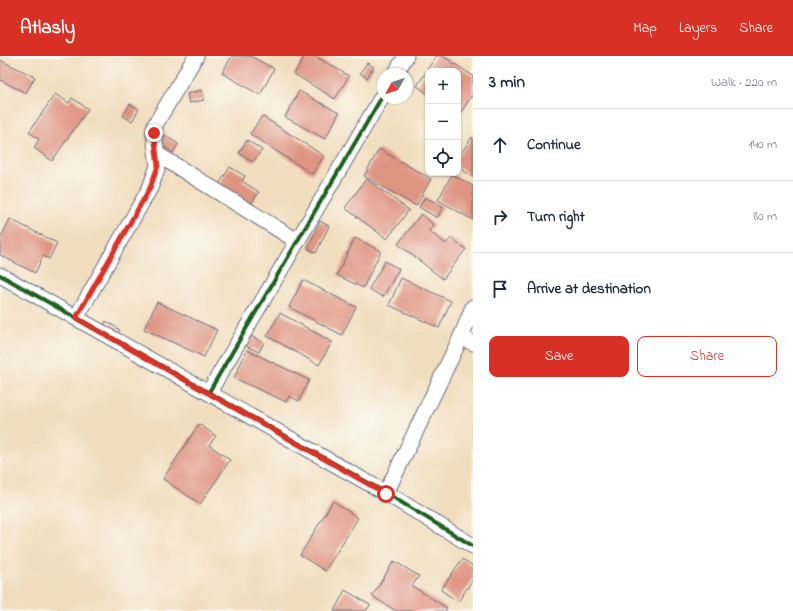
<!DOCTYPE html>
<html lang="en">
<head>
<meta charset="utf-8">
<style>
  :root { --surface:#fff; --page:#f2f2f3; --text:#1f2937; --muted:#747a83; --line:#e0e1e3; --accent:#d93025 }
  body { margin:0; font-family:"Indie Flower",sans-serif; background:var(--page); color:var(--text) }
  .controls { position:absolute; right:12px; top:12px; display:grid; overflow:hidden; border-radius:8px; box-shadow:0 1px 3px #0004 }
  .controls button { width:36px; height:36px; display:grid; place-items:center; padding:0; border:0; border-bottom:1px solid var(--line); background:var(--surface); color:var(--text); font:20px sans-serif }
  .compass { position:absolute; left:377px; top:12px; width:36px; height:36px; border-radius:50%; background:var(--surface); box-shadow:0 1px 3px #0004; rotate:231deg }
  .stop { position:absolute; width:12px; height:12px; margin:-9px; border:3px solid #d93025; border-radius:50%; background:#fff }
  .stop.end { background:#d93025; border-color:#fff; box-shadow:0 1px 4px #0008 }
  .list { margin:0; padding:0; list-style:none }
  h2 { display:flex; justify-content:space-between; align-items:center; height:52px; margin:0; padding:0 16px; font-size:17px }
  h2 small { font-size:13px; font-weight:400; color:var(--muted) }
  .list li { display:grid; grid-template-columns:26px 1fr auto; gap:12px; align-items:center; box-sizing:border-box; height:72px; padding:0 16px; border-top:1px solid var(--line) }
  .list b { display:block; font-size:15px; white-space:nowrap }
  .list em { font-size:13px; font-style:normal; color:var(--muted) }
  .actions { display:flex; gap:8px; padding:12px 16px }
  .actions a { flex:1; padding:9px 0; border:1px solid var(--accent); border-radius:8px; text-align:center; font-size:14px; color:var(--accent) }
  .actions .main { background:var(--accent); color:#fff }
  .icon { flex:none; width:22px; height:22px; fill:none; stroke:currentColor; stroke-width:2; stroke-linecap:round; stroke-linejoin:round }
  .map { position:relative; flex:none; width:473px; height:555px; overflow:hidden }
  header { display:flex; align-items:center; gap:24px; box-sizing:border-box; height:56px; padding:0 20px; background:var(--accent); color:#fff }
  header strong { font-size:19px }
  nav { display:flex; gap:22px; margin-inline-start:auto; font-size:14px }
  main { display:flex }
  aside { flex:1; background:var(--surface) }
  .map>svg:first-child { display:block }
  .building { fill:#df9482 }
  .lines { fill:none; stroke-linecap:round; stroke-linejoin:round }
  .street-casing { stroke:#666c7f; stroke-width:17 }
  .street { stroke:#fff; stroke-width:15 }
  .cycleway-casing { stroke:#fdfcf7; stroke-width:6 }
  .cycleway { stroke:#1b5e20; stroke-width:4 }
  .route { stroke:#d93025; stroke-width:5 }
</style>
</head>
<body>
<header>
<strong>Atlasly</strong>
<nav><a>Map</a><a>Layers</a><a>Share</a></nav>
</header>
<main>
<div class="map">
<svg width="473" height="555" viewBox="0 0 473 555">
  <rect width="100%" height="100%" fill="#fdfcf7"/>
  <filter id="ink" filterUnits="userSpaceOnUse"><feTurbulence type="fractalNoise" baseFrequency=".025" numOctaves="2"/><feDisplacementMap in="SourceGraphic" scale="8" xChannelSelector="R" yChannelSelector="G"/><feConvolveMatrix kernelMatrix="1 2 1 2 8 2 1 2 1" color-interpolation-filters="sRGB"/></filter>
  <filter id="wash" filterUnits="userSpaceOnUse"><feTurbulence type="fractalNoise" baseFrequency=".012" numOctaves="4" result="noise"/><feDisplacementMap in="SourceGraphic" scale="16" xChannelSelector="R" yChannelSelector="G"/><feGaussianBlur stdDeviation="0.9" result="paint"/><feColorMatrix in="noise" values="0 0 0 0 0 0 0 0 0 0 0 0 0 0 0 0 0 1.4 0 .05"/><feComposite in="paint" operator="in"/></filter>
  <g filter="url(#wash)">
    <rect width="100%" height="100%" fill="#f1ddbd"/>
    <g id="blocks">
      <g class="building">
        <path d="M232,0H251L274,13L260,39L222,17Z"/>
        <path d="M305,0H315L349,20L335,43L294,18Z"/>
        <path d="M436,0H443L473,20V38L458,61V15H428V38L417,30Z"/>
        <path d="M0,4L35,21L26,37L0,24Z"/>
        <path d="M367,7L374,11L367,22L360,17Z"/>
        <path d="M202,34L204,44L189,47L187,38Z"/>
        <path d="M299,35L339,57L325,83L285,61Z"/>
        <path d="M55,38L69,47L72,42L88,53L52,105L34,92L39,83L29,76Z"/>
        <path d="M130,48L139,53L132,65L123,60Z"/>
        <path d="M262,60L324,100L312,118L250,78Z"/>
        <path d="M165,79L178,88L173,97L160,88Z"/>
        <path d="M472,81L473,82V121L458,111V102Z"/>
        <path d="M247,84L262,94L253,106L239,97Z"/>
        <path d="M379,93L431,123L416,150L364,120Z"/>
        <path d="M230,111L245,120L242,125L259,136L250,149L219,128Z"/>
        <path d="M452,118L473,130V164L438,144Z"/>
        <path d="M366,123L409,154L387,183L345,152Z"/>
        <path d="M425,141L443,151L437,162L419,151Z"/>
        <path d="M421,158L434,169L429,175L446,188L451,182L466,193L443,223L398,188Z"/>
        <path d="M10,163L57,187L49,203L43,200L35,217L0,199V183Z"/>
        <path d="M320,165L329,170L316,197L308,192Z"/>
        <path d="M355,182L381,195L363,232L337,219Z"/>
        <path d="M385,205L399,213L383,241L369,233Z"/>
        <path d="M401,222L451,245L439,272L389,249Z"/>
        <path d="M303,224L356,251L342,279L289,251Z"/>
        <path d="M157,246L217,274L204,301L144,273Z"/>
        <path d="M280,257L332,286L319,309L267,280Z"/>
        <path d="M106,265L120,274L117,279L103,271Z"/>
        <path d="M251,280L264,287L259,296L246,290Z"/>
        <path d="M247,294L309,324L299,345L289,340L286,346L234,322Z"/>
        <path d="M199,368L216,380L209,389L230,404L200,448L163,423Z"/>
        <path d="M333,445L358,462L325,515L300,499Z"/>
        <path d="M462,503L473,510V523L458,546L441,534Z"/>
        <path d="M394,505L419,520L412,530L447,552L445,555H396L372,540Z"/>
        <path d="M345,534L370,549L366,555H334Z"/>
      </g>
    </g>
  </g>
  <g filter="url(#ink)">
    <use href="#blocks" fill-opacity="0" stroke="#666c7f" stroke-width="1"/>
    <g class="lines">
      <defs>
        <g id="street">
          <path d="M395,18L406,0"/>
          <path d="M157,98L297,185"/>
          <path d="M0,219L386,437L473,490"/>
          <path d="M76,262L150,132L158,110L154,77L155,69L196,0"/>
          <path d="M461,281L473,287"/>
          <path d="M209,336L383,39"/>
          <path d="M386,437L461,281L473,251"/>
        </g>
      </defs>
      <use href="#street" class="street-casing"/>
      <use href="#street" class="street"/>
      <defs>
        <g id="cycleway">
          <path d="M0,219L386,437L473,490"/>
          <path d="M209,336L383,39"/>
        </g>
      </defs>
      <use href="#cycleway" class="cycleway-casing"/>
      <use href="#cycleway" class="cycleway"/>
    </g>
  </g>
  <g class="lines" filter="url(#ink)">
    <path class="route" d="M154,77L158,110L150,132L76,262L386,438"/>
  </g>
</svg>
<div class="controls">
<button>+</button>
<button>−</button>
<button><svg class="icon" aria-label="locate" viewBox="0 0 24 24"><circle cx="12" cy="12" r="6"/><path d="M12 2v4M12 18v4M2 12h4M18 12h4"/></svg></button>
</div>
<svg class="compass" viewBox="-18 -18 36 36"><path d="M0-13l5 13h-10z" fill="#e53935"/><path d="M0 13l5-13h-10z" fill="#747a83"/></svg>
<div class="stop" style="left:386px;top:438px"></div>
<div class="stop end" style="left:154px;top:77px"></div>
</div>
<aside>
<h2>3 min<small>Walk · 220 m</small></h2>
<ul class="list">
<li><svg class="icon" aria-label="ahead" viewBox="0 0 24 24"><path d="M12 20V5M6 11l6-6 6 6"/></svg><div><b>Continue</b></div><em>140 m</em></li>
<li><svg class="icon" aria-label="right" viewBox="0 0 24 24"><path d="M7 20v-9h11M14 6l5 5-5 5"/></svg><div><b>Turn right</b></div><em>80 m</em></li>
<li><svg class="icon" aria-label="arrive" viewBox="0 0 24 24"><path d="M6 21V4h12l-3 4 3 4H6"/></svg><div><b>Arrive at destination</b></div></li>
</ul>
<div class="actions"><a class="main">Save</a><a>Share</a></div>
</aside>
</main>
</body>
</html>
